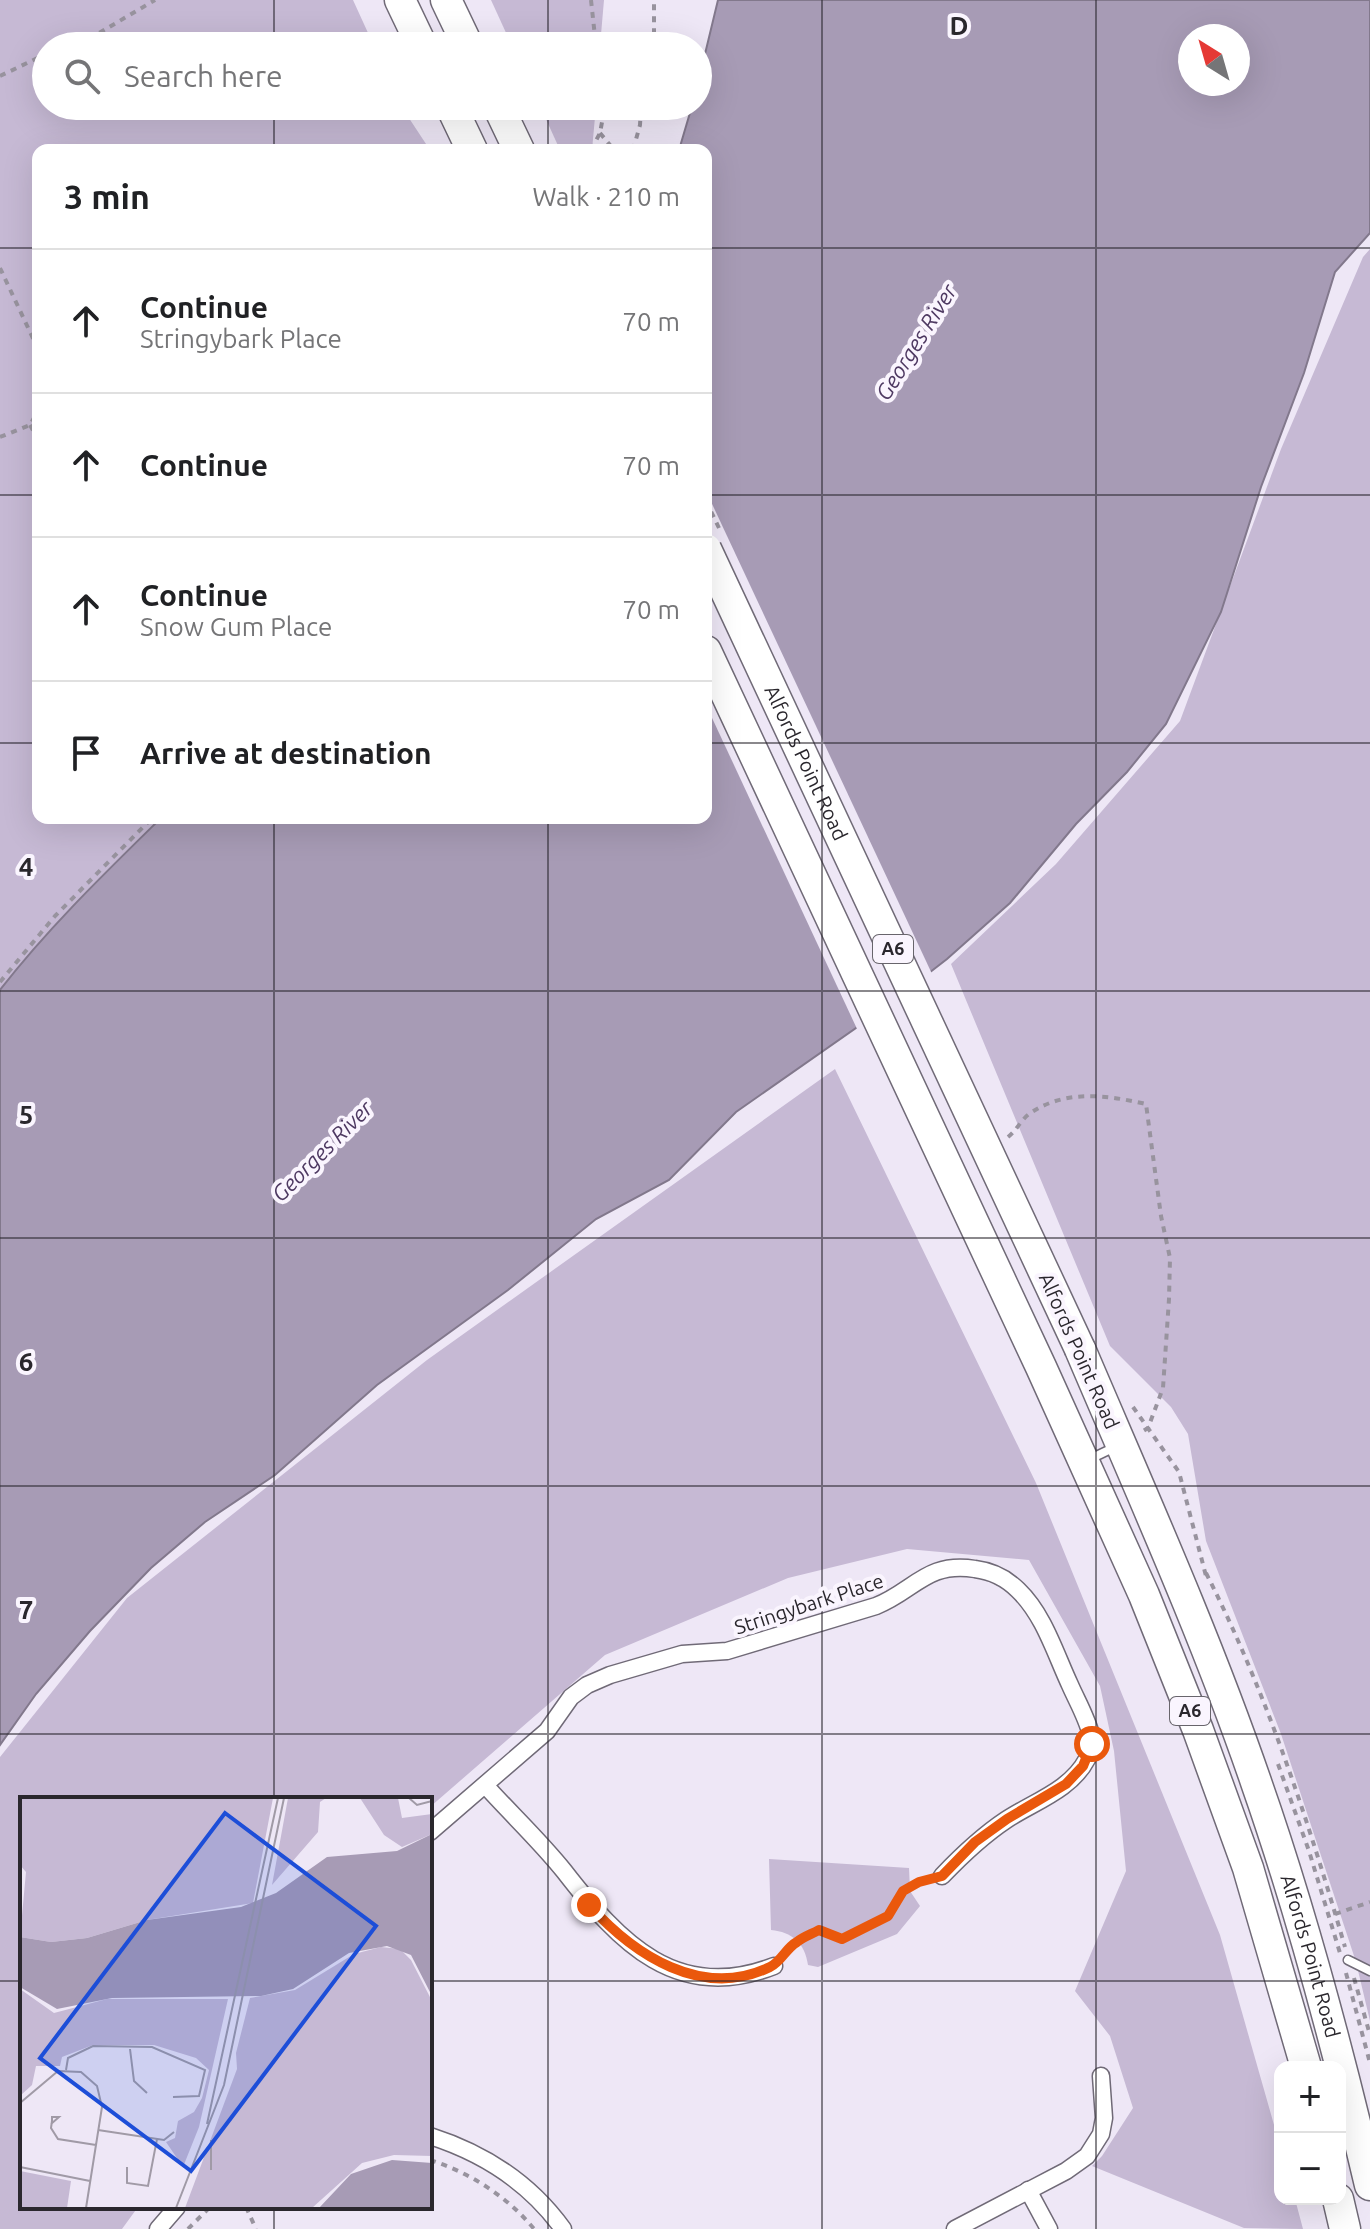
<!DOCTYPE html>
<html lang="en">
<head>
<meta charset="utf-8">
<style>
  :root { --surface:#fff; --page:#f6f6f6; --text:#202124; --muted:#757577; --line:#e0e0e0 }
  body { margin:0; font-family:Ubuntu,sans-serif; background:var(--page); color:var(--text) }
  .controls { position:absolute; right:24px; bottom:24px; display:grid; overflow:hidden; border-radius:16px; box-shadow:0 8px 32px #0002 }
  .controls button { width:72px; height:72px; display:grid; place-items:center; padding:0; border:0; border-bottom:2px solid var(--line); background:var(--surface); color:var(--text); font:40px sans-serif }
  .compass { position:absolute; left:1178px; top:24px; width:72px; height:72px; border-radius:50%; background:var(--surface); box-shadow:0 8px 32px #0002; rotate:323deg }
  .stop { position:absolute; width:24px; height:24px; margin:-18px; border:6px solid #ea580c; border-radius:50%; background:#fff }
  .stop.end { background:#ea580c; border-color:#fff; box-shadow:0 2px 8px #0008 }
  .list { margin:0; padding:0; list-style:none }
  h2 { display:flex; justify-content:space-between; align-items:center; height:104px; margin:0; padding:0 32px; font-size:34px }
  h2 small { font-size:26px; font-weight:400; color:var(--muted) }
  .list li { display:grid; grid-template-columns:52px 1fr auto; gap:24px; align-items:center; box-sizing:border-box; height:144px; padding:0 32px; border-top:2px solid var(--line) }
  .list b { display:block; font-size:30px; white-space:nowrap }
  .list p { margin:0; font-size:26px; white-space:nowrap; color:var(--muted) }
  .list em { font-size:26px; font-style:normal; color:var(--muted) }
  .icon { flex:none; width:44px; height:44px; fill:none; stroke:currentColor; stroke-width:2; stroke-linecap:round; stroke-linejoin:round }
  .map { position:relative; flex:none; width:1370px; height:2229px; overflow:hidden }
  .search { position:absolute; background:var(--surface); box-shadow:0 8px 32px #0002; left:32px; top:32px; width:680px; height:88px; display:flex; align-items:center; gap:20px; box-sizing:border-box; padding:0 28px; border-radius:44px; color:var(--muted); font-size:30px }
  .panel { position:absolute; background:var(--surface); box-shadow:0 8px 32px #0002; left:32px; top:144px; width:680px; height:680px; border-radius:16px }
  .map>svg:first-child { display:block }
  .green { fill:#c6b9d4 }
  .water { fill:#a79bb5; stroke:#82788c; stroke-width:2; fill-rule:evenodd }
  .pier { fill:#eee7f6 }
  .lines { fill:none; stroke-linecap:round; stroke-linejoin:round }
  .lane-casing { stroke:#706a77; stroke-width:11 }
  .street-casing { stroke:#706a77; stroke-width:19 }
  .highway-casing { stroke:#706a77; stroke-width:33 }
  .path { stroke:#98939e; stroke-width:4; stroke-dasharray:6 6; stroke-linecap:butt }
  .lane { stroke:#fff; stroke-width:8 }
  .street { stroke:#fff; stroke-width:16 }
  .highway { stroke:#fff; stroke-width:30 }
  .highway-bridge-casing { stroke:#706a77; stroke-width:33; stroke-linecap:butt }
  .path-bridge { stroke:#98939e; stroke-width:4; stroke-dasharray:6 6; stroke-linecap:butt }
  .highway-bridge { stroke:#fff; stroke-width:30 }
  .route { stroke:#ea580c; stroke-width:10 }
  .grid { fill:none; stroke:#2a272d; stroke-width:2; stroke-opacity:0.55 }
  .labels { text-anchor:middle; stroke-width:8; stroke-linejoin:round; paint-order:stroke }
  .shield { fill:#faf5fe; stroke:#68656c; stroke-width:2 }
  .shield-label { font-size:18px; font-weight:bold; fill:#2a272d }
  .street-label { font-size:20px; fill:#2a272d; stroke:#faf5fe }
  .water-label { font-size:22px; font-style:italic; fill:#4e3962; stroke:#faf5fe }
  .inset-road { fill:none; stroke:#a09aa6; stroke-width:2 }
  .view { fill:#1d4ed8; fill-opacity:0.15; stroke:#1d4ed8; stroke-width:4 }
  .inset-edge { fill:none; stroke:#2a272d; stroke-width:4 }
  .grid-label { font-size:26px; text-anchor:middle; font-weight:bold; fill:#2a272d; stroke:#faf5fe; stroke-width:8; stroke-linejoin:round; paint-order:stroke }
</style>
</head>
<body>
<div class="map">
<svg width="1370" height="2229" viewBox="0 0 1370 2229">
  <rect width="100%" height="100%" fill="#eee7f6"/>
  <g class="green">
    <path d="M0,0H353L374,46H46V106H401L430,150H38V818H161C105,873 48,928 0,990Z"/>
    <path d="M491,0H604L600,46H512Z"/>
    <path d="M540,106H596L592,150H560Z"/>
    <path d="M1370,249V2021L1356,1962L1281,1734L1206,1541L1188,1434L1171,1407L1110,1346L951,964L1056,864L1180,721L1281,449L1363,257Z"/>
    <path d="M835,1069L1036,1483L1220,1935L1280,2146V2199H1295L1303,2229L1244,2228L1092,2166L1102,2156L1133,2108L1110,2036L1075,1991L1126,1871L1114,1751L1100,1686L1029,1560L907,1549L788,1578L605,1655L430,1807V1799H22V2207H138L122,2229H0V1757L127,1598L427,1360Z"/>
    <path d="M769,1859L909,1868L910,1891L920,1906L897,1934L818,1967L808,1965C805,1943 792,1932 771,1930Z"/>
  </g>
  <path class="water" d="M718,0H1370V233L1335,272L1304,373L1261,487L1221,612L1166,724L1127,772L1076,824L1010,903L947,959L876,1014L736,1112L669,1180L596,1219L508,1290L377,1385L275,1475L205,1522L151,1568L90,1631L36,1694L0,1745V990C48,928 105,873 161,818H706V150H679L692,106H698V83ZM1190,36H1238V84H1190Z"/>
  <path class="pier" d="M706,491L933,976L858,1031L706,705Z"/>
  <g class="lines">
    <defs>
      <g id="lane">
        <path d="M1088,1460L1115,1447"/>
        <path d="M1348,1960L1370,1971"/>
      </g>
      <g id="street">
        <path d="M485,1785C511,1814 540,1841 564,1871C619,1942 677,2004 774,1966"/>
        <path d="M430,1832L547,1731L571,1697L587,1685L610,1675L682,1654L727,1651L876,1606C914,1591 927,1561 975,1569C991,1571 1006,1578 1018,1590C1044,1615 1055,1653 1070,1685C1077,1701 1087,1718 1091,1735C1092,1744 1091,1752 1087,1759C1071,1790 1033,1802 1006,1820C982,1836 962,1855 942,1876"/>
        <path d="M430,2136C483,2153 530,2183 563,2229"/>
        <path d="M1028,2190L1049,2229"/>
        <path d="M158,2229L177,2207"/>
        <path d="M955,2229L1066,2171L1087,2156L1101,2134L1104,2118L1101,2076"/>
      </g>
      <g id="highway">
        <path d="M400,0L422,46"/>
        <path d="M446,0L468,46"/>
        <path d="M451,106L472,150"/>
        <path d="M498,106L519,150"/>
        <path d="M706,651L1041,1367L1144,1595L1198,1730L1248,1868L1306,2067"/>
        <path id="s1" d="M1080,1349C1141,1492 1205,1634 1256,1782C1302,1913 1338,2049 1370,2185"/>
        <path d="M1338,2199L1345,2229"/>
      </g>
    </defs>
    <use href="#lane" class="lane-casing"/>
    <use href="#street" class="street-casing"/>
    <use href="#highway" class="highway-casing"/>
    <g class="path">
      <path d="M591,0L596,46"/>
      <path d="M66,46L94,36L155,0"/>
      <path d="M651,46L654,34V0"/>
      <path d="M0,76L46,54"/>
      <path d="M600,133L614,150"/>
      <path d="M591,150L600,133L605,106"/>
      <path d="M633,150L640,125L641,106"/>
      <path d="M0,268L38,349"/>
      <path d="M30,425L38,439"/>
      <path d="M0,437L30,425L38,411"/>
      <path d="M0,982L55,916L152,818"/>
      <path d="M1008,1137C1017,1130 1021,1120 1029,1114C1065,1089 1106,1095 1146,1104L1161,1216L1170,1258L1169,1299L1163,1388L1148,1428L1140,1433"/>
      <path d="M1133,1407L1179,1472L1206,1576"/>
      <path d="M1206,1573C1266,1691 1308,1820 1345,1947"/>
      <path d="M1278,1764L1309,1851L1340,1953"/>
      <path d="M1335,1914L1370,1902"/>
      <path d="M784,1955L795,1942L819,1930L842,1939L888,1916L903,1891L927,1880"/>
      <path d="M1346,1973L1370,2063"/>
      <path d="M1354,1978L1370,2035"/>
      <path d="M430,2160C469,2172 508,2197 534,2229"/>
      <path d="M246,2207L256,2229"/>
      <path d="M188,2229L210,2207"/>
    </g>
    <use href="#lane" class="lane"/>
    <use href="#street" class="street"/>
    <use href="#highway" class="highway"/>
    <defs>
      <g id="highway-bridge">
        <path id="s2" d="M706,549L1080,1349"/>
      </g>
    </defs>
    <use href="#highway-bridge" class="highway-bridge-casing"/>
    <path class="path-bridge" d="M706,501L719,528"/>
    <use href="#highway-bridge" class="highway-bridge"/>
  </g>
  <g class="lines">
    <path class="route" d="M589,1905C634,1955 702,2000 770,1967C781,1962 786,1948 797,1942C803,1937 812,1934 819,1930L842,1939L888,1916L903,1891L919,1882L942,1876L975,1842L1007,1819L1066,1784L1083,1766L1092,1744"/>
  </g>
  <path class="grid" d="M274,0V46M548,0V46M822,0V2229M1096,0V2229M274,106V150M548,106V150M0,248H38M706,248H1370M0,495H38M706,495H1370M0,743H38M706,743H1370M274,818V1799M548,818V2229M0,991H1370M0,1238H1370M0,1486H1370M0,1734H1370M0,1981H22M430,1981H1370M274,2207V2229"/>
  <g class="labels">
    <g class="shield">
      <rect x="873" y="935" width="40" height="28" rx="6"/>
      <rect x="1170" y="1697" width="40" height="28" rx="6"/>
    </g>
    <g class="shield-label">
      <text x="893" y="955">A6</text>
      <text x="1190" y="1717">A6</text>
    </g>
    <g class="street-label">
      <text dy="7" stroke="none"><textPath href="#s2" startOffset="236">Alfords Point Road</textPath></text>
      <text transform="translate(1079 1351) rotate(66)" y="7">Alfords Point Road</text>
      <text transform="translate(809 1604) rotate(-18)" y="7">Stringybark Place</text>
      <text dy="7" stroke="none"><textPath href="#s1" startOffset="650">Alfords Point Road</textPath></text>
    </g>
    <g class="water-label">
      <text transform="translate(916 342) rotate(-58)" y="8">Georges River</text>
      <text transform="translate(322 1151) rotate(-45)" y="8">Georges River</text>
    </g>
  </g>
  <g transform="translate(20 1797)">
    <rect width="412" height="412" fill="#eee7f6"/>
    <path d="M0,1H253L233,106L127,123L67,141L31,145L0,140L6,75L0,68ZM268,1H306L300,5L298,35L252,88ZM340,1H378L382,21L412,17V37L382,50L364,38ZM361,150L380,152L391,163L412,204V359L374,358L342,366L292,411H165L217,272L216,256L230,201L275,193L334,157ZM0,192L34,216L87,202H208L179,330L163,370L146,345L155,341L158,324L174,315L182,301L189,273L176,261L134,248H73L42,260L40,269H16L12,288L0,299ZM0,374L51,384L47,411H0Z" fill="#c6b9d4"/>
    <path d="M412,37V199L391,158L367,149L329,156L273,192L241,199L92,201L37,212L0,190V140L31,145L67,141L127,123L221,110L256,96L307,60L377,54ZM372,363L412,366V411H299L331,377Z" fill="#a79bb5"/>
    <path class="inset-road" d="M389,1L397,8L412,4M110,252L114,284L127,296M46,273L48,261L73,249L132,250L185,273L179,299L153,300M0,306L38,274L61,275L77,289L82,310L66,411M31,327L39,320H32V324L31,331L38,342L76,348M187,327L258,1M78,333L144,343L154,335M0,370L70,384M107,370V386L128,389L137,342M191,373V343M156,411L204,288L264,1"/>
    <path class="view" d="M205,16L356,129L171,374L20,261Z"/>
    <rect width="412" height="412" class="inset-edge"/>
  </g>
  <g class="grid-label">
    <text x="959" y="35">D</text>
    <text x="26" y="876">4</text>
    <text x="26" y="1124">5</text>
    <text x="26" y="1371">6</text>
    <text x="26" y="1619">7</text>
  </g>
</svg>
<div class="controls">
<button>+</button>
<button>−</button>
</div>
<svg class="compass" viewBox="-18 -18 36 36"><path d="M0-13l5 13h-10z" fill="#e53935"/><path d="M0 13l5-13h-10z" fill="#757577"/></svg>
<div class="stop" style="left:1092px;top:1744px"></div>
<div class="stop end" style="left:589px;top:1905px"></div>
<div class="search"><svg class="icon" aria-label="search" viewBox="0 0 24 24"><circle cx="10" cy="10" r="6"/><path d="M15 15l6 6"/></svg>Search here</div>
<section class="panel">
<h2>3 min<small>Walk · 210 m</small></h2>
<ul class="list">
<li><svg class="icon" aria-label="ahead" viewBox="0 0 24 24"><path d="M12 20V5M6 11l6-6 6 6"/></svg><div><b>Continue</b><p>Stringybark Place</p></div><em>70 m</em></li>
<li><svg class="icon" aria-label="ahead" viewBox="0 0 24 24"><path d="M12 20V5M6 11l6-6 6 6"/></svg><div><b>Continue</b></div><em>70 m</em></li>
<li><svg class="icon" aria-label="ahead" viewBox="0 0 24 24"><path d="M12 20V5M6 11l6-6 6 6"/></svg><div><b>Continue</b><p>Snow Gum Place</p></div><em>70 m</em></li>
<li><svg class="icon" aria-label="arrive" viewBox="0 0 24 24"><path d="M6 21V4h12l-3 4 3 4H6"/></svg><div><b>Arrive at destination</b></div></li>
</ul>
</section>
</div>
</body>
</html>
